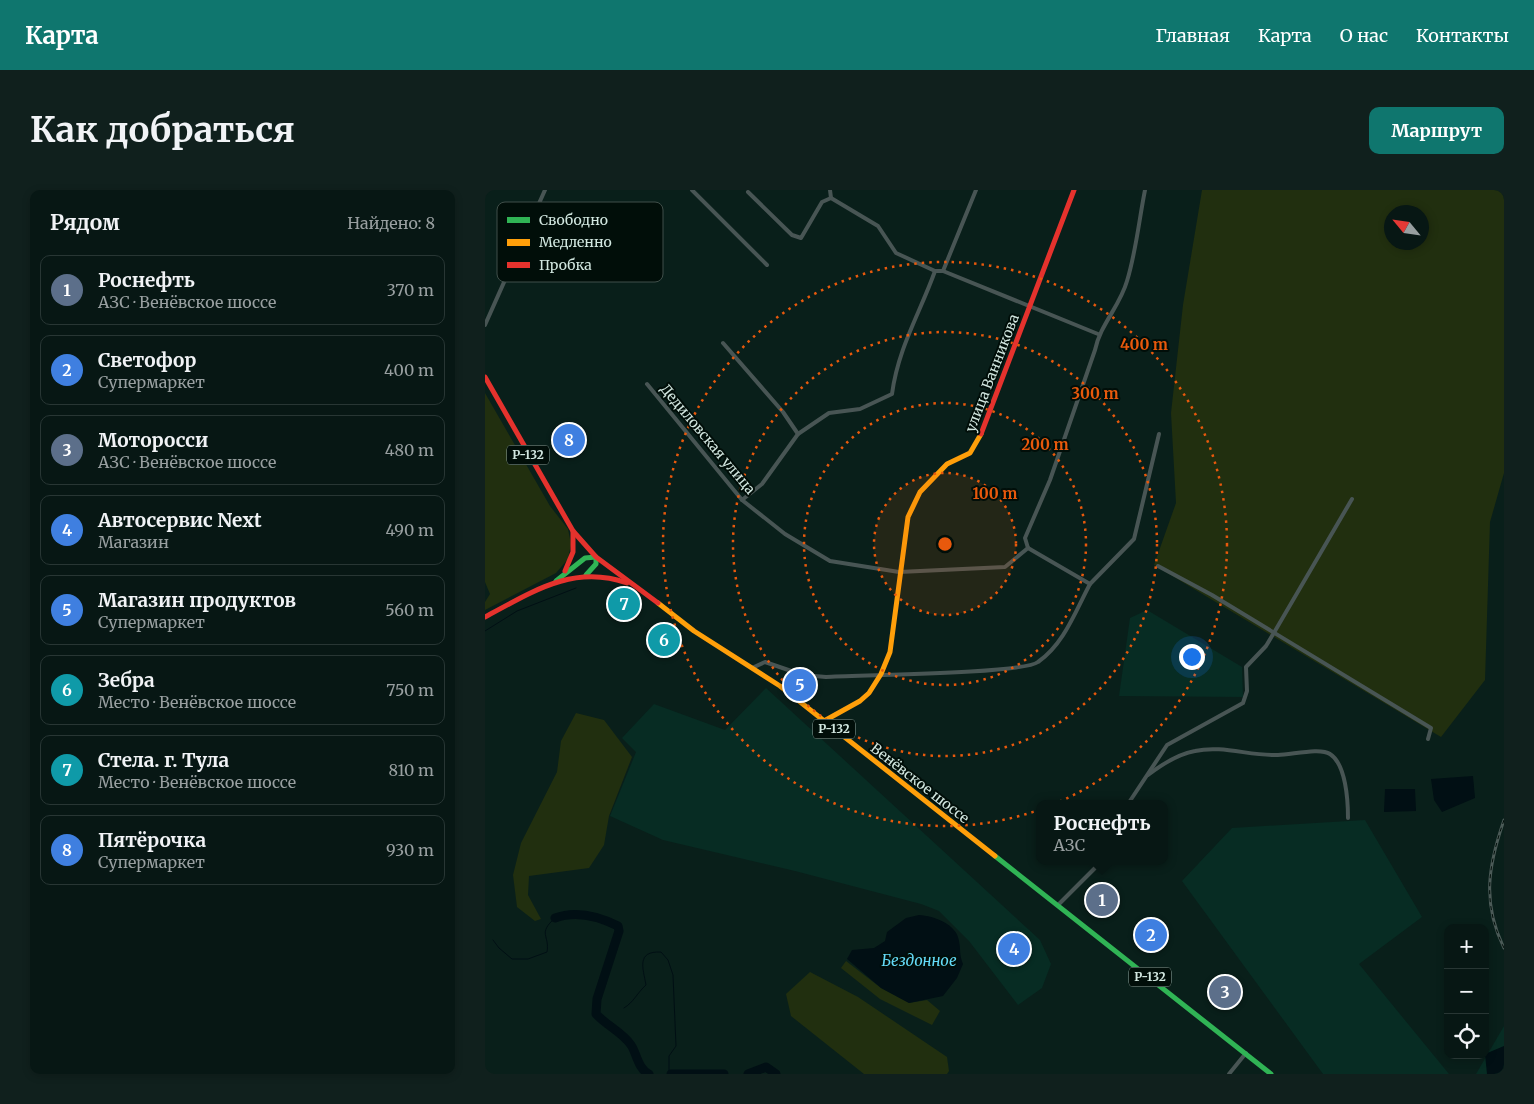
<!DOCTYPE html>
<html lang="ru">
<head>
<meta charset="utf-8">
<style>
  :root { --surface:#071714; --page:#10201d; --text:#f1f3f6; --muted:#989fa0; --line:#283634; --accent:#0f766e }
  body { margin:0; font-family:Merriweather,serif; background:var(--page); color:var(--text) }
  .controls { position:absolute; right:15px; bottom:15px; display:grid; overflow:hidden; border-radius:10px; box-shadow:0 2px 8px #0003 }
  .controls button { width:45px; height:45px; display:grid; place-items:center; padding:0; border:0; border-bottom:1px solid var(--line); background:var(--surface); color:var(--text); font:25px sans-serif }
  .compass { position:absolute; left:899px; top:15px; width:45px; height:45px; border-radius:50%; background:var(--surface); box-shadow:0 2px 8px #0003; rotate:299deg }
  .you { position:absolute; left:706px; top:466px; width:18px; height:18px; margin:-12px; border:4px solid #fff; border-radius:50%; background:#1a73e8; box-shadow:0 0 0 8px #1a73e833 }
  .badge { display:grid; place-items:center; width:32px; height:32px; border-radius:50%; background:var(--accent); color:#fff; font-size:16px; font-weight:700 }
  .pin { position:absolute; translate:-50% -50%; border:2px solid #fff; box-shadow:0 1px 5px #0006 }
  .popup { position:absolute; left:551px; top:610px; width:132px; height:65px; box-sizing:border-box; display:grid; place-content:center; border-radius:10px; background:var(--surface); filter:drop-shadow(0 1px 4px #0005); font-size:16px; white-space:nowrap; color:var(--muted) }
  .popup b { font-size:19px; color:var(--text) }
  .popup::after { content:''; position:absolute; left:50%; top:100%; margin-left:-10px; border:10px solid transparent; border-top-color:var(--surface) }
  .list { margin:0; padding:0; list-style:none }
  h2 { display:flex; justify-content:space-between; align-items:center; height:65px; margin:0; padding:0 20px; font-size:21px }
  h2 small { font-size:16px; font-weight:400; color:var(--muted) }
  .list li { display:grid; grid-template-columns:32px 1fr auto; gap:15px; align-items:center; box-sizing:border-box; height:70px; margin:0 10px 10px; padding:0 10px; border:1px solid var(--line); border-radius:10px }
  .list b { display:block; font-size:19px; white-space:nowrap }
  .list p { margin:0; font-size:16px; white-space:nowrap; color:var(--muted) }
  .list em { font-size:16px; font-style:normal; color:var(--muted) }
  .icon { flex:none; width:28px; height:28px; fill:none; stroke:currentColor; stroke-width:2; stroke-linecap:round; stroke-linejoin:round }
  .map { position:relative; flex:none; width:1019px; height:884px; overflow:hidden; border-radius:10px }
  header { display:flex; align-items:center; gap:30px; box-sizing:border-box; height:70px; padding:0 25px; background:var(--accent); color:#fff }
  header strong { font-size:24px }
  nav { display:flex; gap:28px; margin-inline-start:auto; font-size:18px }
  .intro { display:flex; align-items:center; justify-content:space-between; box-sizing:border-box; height:120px; padding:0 30px }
  h1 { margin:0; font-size:35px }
  .button { padding:12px 22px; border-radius:10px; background:var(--accent); color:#fff; font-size:18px; font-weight:700 }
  main { display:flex; gap:30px; padding:0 30px }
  aside { flex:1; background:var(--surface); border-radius:10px; box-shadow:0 2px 8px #0003 }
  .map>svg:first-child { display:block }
  .built { fill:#072c23 }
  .green { fill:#212f0f; fill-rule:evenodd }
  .water { fill:#010f14 }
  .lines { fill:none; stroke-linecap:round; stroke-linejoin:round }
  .stream { stroke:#010f14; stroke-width:1 }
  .river { stroke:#010f14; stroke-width:9 }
  .street { stroke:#485554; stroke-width:4 }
  .fast { stroke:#30b455; stroke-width:5 }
  .slow { stroke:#ff9f0a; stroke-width:5 }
  .jam { stroke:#e5322d; stroke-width:5 }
  .rail-casing { stroke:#4b5a57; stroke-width:3 }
  .rail { stroke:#010e09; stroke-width:1; stroke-dasharray:4; stroke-linecap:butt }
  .ring { fill:none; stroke:#e8590c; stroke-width:2.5; stroke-dasharray:2.5 5 }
  .labels { text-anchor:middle; stroke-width:4; stroke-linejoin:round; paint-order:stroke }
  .shield { fill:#010e09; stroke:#93a6a0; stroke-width:1 }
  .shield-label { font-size:12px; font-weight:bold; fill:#d2e7e0 }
  .street-label { font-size:14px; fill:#d2e7e0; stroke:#010e09 }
  .water-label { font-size:15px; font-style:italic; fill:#64dbf8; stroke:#010e09 }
  .key { fill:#010e09; stroke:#404f4a; stroke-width:1 }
  .key-label { font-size:14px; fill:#d2e7e0 }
  .centre { fill:#e8590c; stroke:#010e09; stroke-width:2.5 }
  .ring-label { font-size:15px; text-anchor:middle; font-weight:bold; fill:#e8590c; stroke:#010e09; stroke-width:4; stroke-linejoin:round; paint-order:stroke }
</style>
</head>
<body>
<header>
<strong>Карта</strong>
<nav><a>Главная</a><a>Карта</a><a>О нас</a><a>Контакты</a></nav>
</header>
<div class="intro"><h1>Как добраться</h1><a class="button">Маршрут</a></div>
<main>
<aside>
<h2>Рядом<small>Найдено: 8</small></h2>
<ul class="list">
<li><span class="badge" style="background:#5c6f8a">1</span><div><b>Роснефть</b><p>АЗС · Венёвское шоссе</p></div><em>370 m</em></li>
<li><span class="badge" style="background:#3f7fe0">2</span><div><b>Светофор</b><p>Супермаркет</p></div><em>400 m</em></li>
<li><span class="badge" style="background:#5c6f8a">3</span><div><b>Моторосси</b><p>АЗС · Венёвское шоссе</p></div><em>480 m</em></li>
<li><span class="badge" style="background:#3f7fe0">4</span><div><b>Автосервис Next</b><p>Магазин</p></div><em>490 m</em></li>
<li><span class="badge" style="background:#3f7fe0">5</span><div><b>Магазин продуктов</b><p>Супермаркет</p></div><em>560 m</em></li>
<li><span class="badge" style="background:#0f9aa8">6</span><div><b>Зебра</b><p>Место · Венёвское шоссе</p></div><em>750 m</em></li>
<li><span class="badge" style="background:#0f9aa8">7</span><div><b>Стела. г. Тула</b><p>Место · Венёвское шоссе</p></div><em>810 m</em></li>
<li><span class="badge" style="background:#3f7fe0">8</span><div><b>Пятёрочка</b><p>Супермаркет</p></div><em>930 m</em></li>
</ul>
</aside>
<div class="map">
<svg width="1019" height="884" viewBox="0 0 1019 884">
  <rect width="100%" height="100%" fill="#091f1a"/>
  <g class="built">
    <path d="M662,420L757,477L758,507L634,506L645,428Z"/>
    <path d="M281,498L555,750L566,774L557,798L533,815L484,751L454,721L436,714L310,681L178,650L125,626L151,562L137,548L169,514L240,540Z"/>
    <path d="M880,630L937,727L874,774L964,884H838L697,691L747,638Z"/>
    <path d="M1019,836V884H991Z"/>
  </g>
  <g class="green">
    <path d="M717,0H1019V283L1005,332L1000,490L956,547L669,375L691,313L686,223L698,115ZM906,22H936V52H906Z"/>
    <path d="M0,203L65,316L83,339L86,354L83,369L71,383L0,420V412L5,404L0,392Z"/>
    <path d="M91,523L119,530L147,567L124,626L119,655L104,678L44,686L43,705L56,729L50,731L32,717L28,685L36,653L72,582L76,551Z"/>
    <path d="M361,771L396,798L424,813L442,810L455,821L447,835L395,809L356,778Z"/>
    <path d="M325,782L373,807L462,867L464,881L462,884H379L306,826L301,804Z"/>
  </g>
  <g class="water">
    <path d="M988,586L990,608L957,622L949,610L946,589Z"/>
    <path d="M900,599H930L931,621L899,622Z"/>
    <path d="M434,725C449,726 472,734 474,751C476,761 474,764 478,774L472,788L458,806L424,813L396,798L362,769L367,760L389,758L400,751L402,742L421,728Z"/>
    <path d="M1019,856V884H1002L1000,864Z"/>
  </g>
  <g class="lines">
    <g class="stream">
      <path d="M0,441L32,421L91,398"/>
      <path d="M8,750L14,758L27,769H43L62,762C65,745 52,744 70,728"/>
      <path d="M139,818C149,812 152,803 161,795C158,778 151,761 176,762L183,770L188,785L191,856L184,866V884"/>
    </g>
    <g class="river">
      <path d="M70,728C92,720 113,726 133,736L134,741L112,809L111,824C122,836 137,842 146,855C152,864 153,879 164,884"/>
      <path d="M186,884H239"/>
      <path d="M263,884L281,877L291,884"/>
    </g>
    <g class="street">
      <path d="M207,0L282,75"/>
      <path d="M345,0L346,8L393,36L411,63L450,81H458L613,144"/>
      <path d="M263,2L307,45L316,48L337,12L346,8"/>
      <path d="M458,81L491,0"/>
      <path d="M0,135L60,0"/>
      <path d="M238,153L298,222L313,244"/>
      <path d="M162,194L257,310L300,344L345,371L414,382L520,377L543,358"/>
      <path d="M257,310L277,294L313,244L344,223L375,219L407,204C413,158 435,123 450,81"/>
      <path d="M543,358L540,348L565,290L610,160C615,135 635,116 642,91C651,62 654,30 660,0"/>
      <path d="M673,376L727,405L946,538L943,549"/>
      <path d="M605,394L649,349L674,244"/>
      <path d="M267,478L280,472L318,485L341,487C372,485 537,484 553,472C579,454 590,422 605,394L543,358"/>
      <path d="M663,585C676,575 693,564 710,561C737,555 765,566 793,565C806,565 835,557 845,564C861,574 863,611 863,628"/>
      <path d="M643,614L682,555L758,513L762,501L761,477L781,456L790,441L867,309"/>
      <path d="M573,715L617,671"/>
      <path d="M744,884L761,863"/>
    </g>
    <g class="fast">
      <path d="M71,391L100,368L111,367V374L101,385"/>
      <path d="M510,666L786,884"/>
    </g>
    <g class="slow">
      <path d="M173,413L209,441L295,496L510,666"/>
      <path d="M339,531L375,511L384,503L396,484L405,462L423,327L435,302L462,274L485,263L496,244"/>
    </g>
    <g class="jam">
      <path d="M0,187L88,341L111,367L173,413"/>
      <path d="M496,244L589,0"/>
      <path d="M80,381L88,362V341"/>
      <path d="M0,427C47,402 88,374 142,393"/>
    </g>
    <defs>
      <path id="rail" d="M1019,630C1003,676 997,713 1019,758"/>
    </defs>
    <use href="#rail" class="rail-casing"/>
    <use href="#rail" class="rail"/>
  </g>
  <circle cx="460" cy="354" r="71" fill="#e8590c" fill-opacity=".12"/>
  <g class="ring">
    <circle cx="460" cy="354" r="71"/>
    <circle cx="460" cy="354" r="141"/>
    <circle cx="460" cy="354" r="212"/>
    <circle cx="460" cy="354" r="282"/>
  </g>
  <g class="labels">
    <g class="shield">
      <rect x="22" y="255.5" width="42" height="19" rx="4"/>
      <rect x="328" y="529.5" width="42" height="19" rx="4"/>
      <rect x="644" y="777.5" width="42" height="19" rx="4"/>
    </g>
    <g class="shield-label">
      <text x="43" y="269">Р-132</text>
      <text x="349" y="543">Р-132</text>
      <text x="665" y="791">Р-132</text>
    </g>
    <g class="street-label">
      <text transform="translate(507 183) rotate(-69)" y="5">улица Ванникова</text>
      <text transform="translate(223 249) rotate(50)" y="5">Дедиловская улица</text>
      <text transform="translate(435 593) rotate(38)" y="5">Венёвское шоссе</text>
    </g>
    <g class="water-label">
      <text x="434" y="776">Бездонное</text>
    </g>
  </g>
  <rect x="12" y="12" width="166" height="80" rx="8" class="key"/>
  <rect x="22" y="27" width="23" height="6" fill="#30b455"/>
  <rect x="22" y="49" width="23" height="7" fill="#ff9f0a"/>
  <rect x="22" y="72" width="23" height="6" fill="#e5322d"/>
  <g class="key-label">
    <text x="54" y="35">Свободно</text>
    <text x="54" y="57">Медленно</text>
    <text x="54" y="80">Пробка</text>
  </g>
  <circle cx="460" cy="354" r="8" class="centre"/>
  <g class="ring-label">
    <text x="659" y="160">400 m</text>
    <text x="610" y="209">300 m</text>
    <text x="560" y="260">200 m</text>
    <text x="510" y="309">100 m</text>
  </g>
</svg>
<div class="controls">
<button>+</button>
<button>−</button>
<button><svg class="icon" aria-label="locate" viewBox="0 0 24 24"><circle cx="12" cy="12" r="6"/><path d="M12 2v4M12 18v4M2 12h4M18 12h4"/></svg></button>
</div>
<svg class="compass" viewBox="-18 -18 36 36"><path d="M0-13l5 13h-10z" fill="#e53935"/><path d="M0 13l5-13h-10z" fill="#989fa0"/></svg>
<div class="you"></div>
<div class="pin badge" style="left:617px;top:710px;background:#5c6f8a">1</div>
<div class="popup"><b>Роснефть</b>АЗС</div>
<div class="pin badge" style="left:666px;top:745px;background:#3f7fe0">2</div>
<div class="pin badge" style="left:740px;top:802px;background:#5c6f8a">3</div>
<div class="pin badge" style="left:529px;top:759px;background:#3f7fe0">4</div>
<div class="pin badge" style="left:315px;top:495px;background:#3f7fe0">5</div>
<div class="pin badge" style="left:179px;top:450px;background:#0f9aa8">6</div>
<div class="pin badge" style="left:139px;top:414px;background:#0f9aa8">7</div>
<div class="pin badge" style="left:84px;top:250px;background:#3f7fe0">8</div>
</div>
</main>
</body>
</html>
